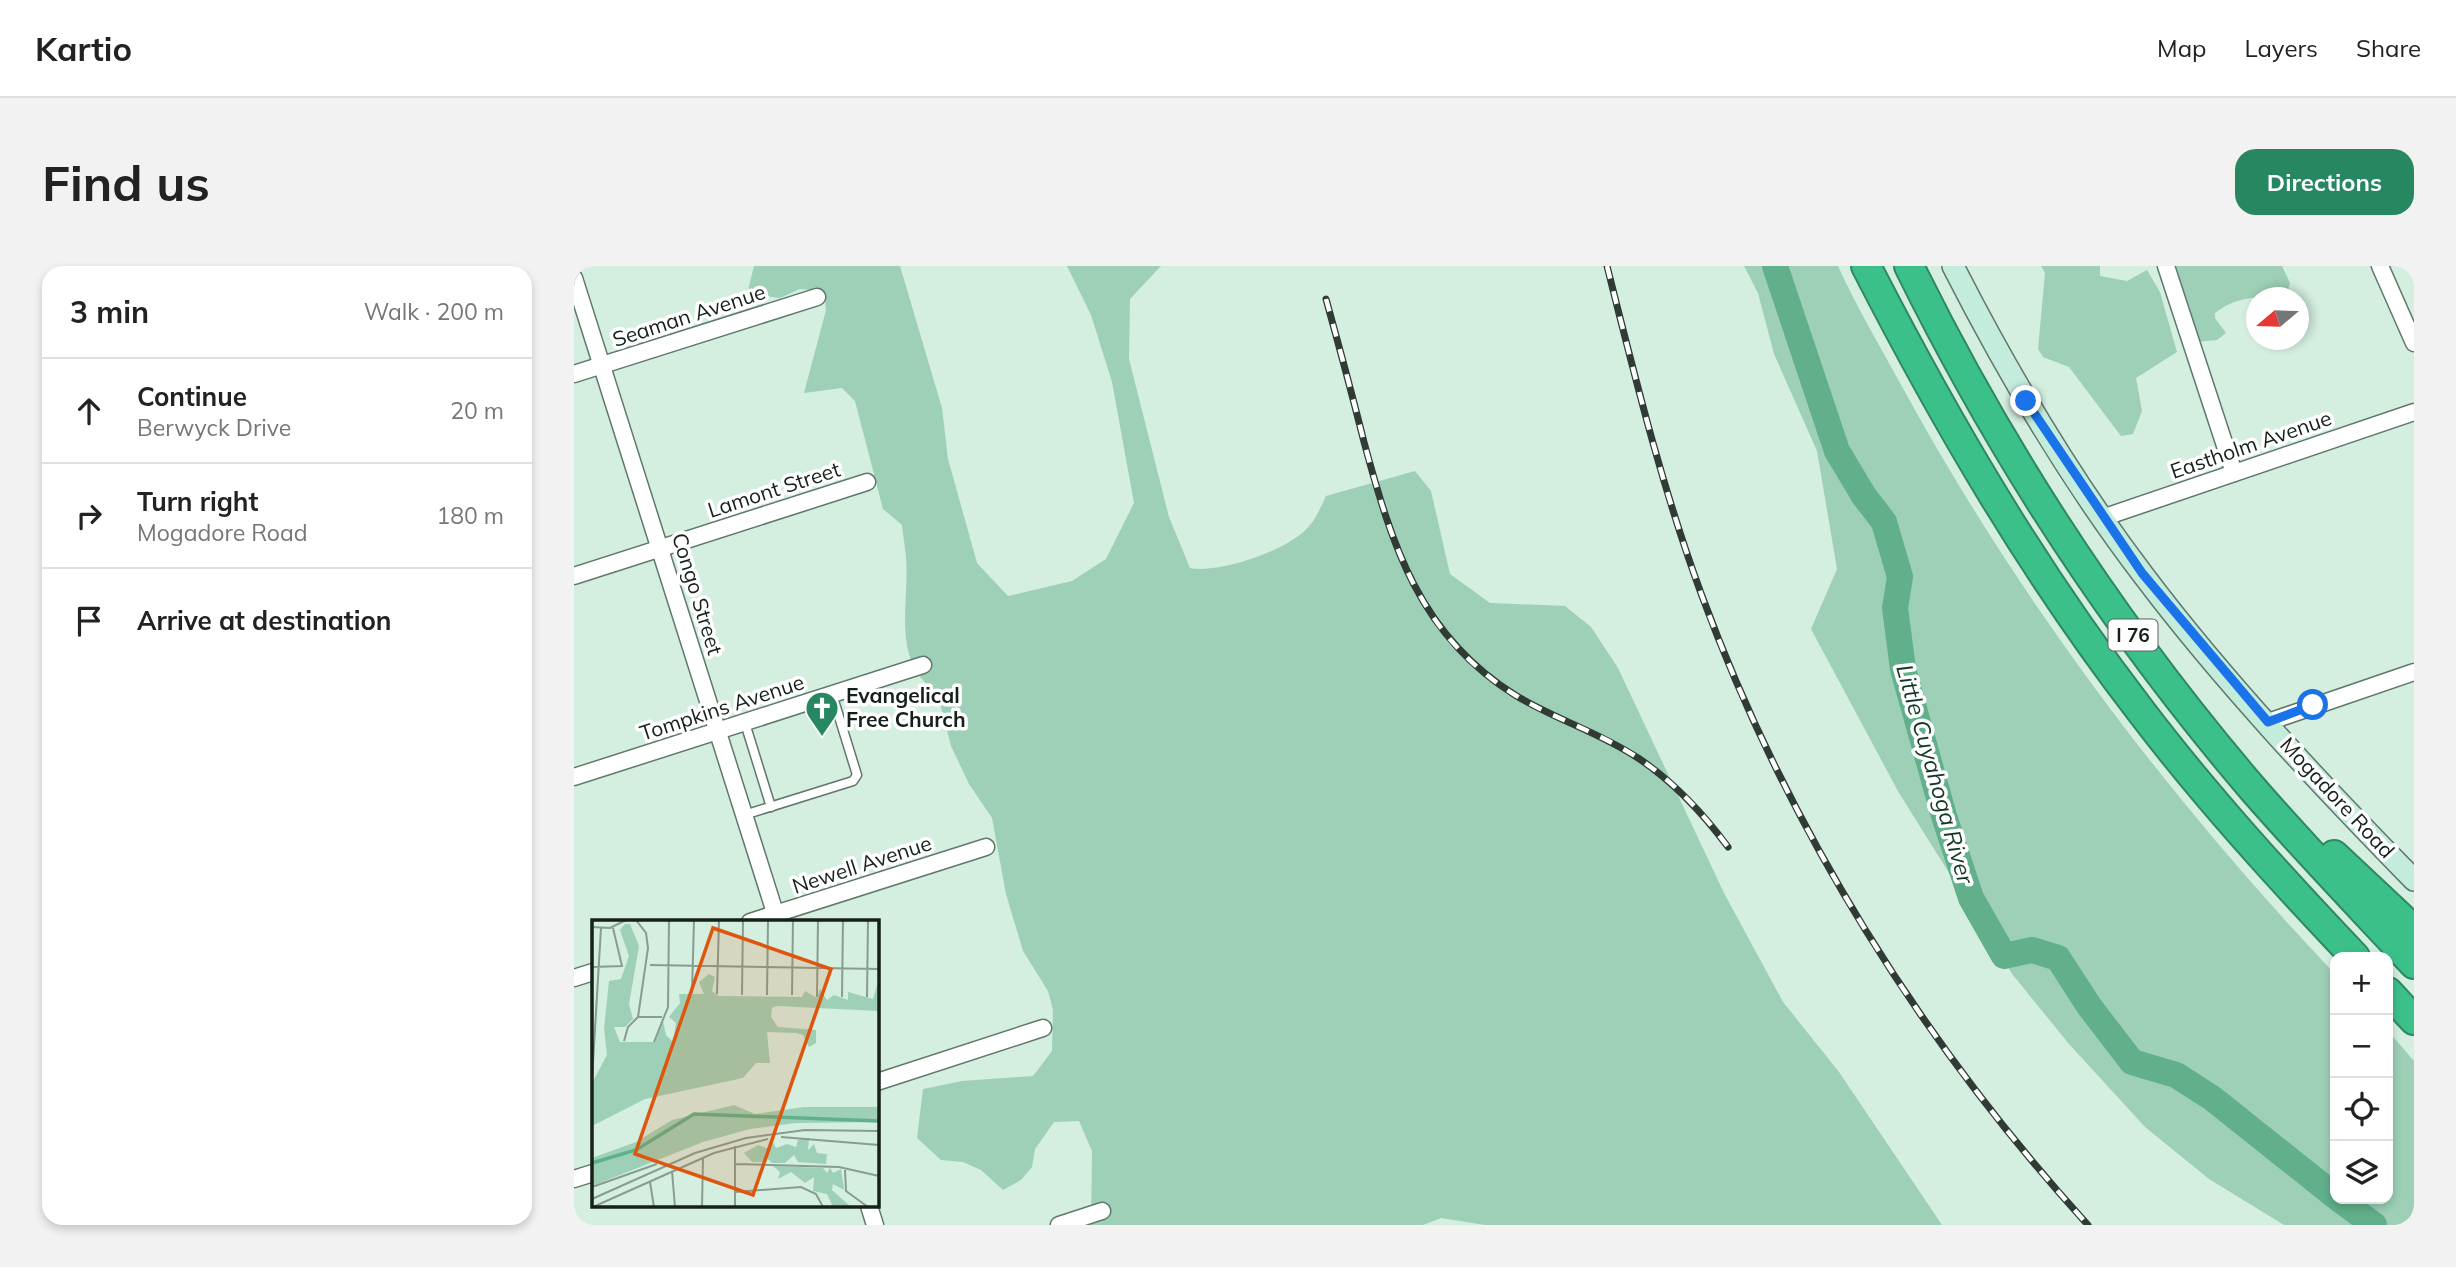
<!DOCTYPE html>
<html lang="en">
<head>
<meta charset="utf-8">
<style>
  :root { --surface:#fff; --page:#f2f2f2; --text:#222; --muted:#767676; --line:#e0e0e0; --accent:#268760 }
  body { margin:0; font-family:Mulish,sans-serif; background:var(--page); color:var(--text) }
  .controls { position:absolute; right:21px; bottom:21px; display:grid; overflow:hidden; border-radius:14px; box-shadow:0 4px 10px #0003 }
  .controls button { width:63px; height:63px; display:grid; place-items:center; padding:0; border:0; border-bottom:2px solid var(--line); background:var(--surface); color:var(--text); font:35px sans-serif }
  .compass { position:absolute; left:1672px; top:21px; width:63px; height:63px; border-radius:50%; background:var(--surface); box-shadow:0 4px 10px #0003; rotate:251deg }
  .stop { position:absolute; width:21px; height:21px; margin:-16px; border:5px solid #1a73e8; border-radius:50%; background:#fff }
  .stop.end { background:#1a73e8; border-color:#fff; box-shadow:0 2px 7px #0008 }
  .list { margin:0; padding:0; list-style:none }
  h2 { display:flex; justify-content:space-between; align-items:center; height:91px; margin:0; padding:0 28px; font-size:30px }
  h2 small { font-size:23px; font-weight:400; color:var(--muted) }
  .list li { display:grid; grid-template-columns:46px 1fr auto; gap:21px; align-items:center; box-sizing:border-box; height:105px; padding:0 28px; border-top:2px solid var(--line) }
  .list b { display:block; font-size:26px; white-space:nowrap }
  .list p { margin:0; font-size:23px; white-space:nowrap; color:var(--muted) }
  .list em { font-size:23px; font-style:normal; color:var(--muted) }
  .icon { flex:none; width:38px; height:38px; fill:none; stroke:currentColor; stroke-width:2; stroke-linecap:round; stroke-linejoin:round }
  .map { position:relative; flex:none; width:1840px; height:959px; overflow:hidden; border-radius:21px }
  header { display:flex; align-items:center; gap:42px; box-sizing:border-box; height:98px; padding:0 35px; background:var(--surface); border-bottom:2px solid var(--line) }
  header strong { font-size:33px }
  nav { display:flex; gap:38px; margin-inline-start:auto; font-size:24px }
  .intro { display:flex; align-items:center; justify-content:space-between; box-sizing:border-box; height:168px; padding:0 42px }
  h1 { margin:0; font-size:49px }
  .button { padding:18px 32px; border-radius:21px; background:var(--accent); color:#fff; font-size:24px; font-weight:700 }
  main { display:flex; gap:42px; padding:0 42px }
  aside { flex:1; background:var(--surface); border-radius:21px; box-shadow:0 4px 10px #0003 }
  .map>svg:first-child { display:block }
  .green { fill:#9dd0b6 }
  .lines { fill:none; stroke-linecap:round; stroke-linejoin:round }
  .river { stroke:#61b08b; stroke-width:26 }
  .lane-casing { stroke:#60786b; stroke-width:11 }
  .street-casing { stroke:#60786b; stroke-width:19 }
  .secondary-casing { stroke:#60786b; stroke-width:24 }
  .highway-casing { stroke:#2f8863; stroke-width:32 }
  .lane { stroke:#fff; stroke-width:8 }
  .street { stroke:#fff; stroke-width:16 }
  .secondary { stroke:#c4ecdc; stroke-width:21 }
  .highway { stroke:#3cc08a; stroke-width:28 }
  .rail-casing { stroke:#2f3b34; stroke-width:7 }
  .rail { stroke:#fff; stroke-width:4.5; stroke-dasharray:13; stroke-linecap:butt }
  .route { stroke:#1a73e8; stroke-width:9 }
  .labels { text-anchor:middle; stroke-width:7; stroke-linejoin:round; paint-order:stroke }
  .shield { fill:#fff; stroke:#5c635f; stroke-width:2 }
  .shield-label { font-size:19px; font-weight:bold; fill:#16201b }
  .street-label { font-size:21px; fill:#16201b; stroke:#fff }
  .poi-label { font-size:21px; font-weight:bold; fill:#16201b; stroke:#fff; text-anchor:start }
  .water-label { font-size:23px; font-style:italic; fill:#133727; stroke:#fff }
  .inset-river { fill:none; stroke:#61b08b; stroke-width:3.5 }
  .inset-road { fill:none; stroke:#889c91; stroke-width:2 }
  .view { fill:#de560d; fill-opacity:0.15; stroke:#de560d; stroke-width:3.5 }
  .inset-edge { fill:none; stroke:#16201b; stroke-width:3.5 }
</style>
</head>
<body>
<header>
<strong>Kartio</strong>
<nav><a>Map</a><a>Layers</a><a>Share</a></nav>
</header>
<div class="intro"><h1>Find us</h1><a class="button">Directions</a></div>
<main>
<aside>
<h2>3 min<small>Walk · 200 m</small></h2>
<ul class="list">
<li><svg class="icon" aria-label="ahead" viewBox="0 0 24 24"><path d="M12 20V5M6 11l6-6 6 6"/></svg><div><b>Continue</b><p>Berwyck Drive</p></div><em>20 m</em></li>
<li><svg class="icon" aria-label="right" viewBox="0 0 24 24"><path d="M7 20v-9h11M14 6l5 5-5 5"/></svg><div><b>Turn right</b><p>Mogadore Road</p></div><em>180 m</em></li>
<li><svg class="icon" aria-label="arrive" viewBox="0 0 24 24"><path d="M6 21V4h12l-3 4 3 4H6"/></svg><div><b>Arrive at destination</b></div></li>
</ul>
</aside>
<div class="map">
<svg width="1840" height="959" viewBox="0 0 1840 959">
  <rect width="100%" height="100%" fill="#d4eee0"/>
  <g class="green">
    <path d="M180,0H326L368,142L374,193L403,297L434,330L498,315L532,293L560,237L538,116L517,49L493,0H587L556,33L555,93L595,251L616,302C645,308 717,284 736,259C743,251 747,240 752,230L841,205L857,225L876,308L916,337L991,340L1017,361L1044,402L1150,627L1209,736L1265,806L1368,959H911L867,952L849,959H517L518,885L505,855L480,856L461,883L458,901L447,914L429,924L407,904L389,896L367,894L343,872L349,823L388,815L459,810L478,785L479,744L474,725L449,685L432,628L418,552L395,518L377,480L363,426C316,396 336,337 332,291C331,280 329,270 328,259L309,243L281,135L268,122L230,127L252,44L250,25L226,23L206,32L173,28Z"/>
    <path d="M1170,0H1264C1282,40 1305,78 1326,117C1443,332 1593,531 1761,708V933H1814V765L1840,795V959H1710L1635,913L1571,861L1495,778L1439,709L1325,527L1237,363L1263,303L1243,185L1200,88L1184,27Z"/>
    <path d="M1467,0H1526V10L1553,15L1573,4L1586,26L1603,86L1562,112L1568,145L1559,168L1547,170L1495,101L1469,91L1464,83L1471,7Z"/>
    <path d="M1597,0H1708L1716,17L1712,31C1686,31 1664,29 1641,47V52L1652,67L1643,74L1622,76Z"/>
  </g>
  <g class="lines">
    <g class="river">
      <path d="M1201,0L1263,185L1290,230L1310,256L1326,311L1321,342L1329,403L1370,550L1397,632L1430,690L1458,684L1484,692L1515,740L1558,796L1602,809L1638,832L1761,930"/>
      <path d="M1765,933L1800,959"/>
    </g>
    <defs>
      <g id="lane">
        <path d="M171,457L197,541"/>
        <path d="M170,549L279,515L283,509L258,428"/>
      </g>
      <g id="street">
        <path d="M1592,0L1660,207"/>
        <path d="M1806,0L1840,77"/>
        <path d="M0,12L204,656"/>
        <path d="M0,108L243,31"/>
        <path d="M1528,252L1840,146"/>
        <path d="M0,310L293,216"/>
        <path d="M1694,456L1840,406"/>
        <path d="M0,511L349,399"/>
        <path d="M176,656L412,581"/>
        <path d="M0,712L19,706"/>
        <path d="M303,816L469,762"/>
        <path d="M0,913L19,907"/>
        <path d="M295,940L301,959"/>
        <path d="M485,959L528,945"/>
      </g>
      <path id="secondary" d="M1379,0C1434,108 1496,213 1570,310C1650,416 1747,519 1840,614"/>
      <g id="highway">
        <path d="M1292,0C1372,156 1459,305 1566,444C1632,531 1706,612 1781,691"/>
        <path d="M1335,0C1427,187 1543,364 1678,522C1730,582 1786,640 1840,698"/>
        <path d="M1760,589L1840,664"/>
        <path d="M1814,726L1840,754"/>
      </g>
    </defs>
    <use href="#lane" class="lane-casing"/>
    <use href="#street" class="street-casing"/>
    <use href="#secondary" class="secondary-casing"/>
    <use href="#highway" class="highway-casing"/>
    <use href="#lane" class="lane"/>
    <use href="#street" class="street"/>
    <use href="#secondary" class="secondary"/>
    <use href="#highway" class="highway"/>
    <defs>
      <g id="rail">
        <path d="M1033,0C1061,111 1088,222 1128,330C1214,562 1348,777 1514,959"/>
        <path d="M752,33C765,80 778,128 790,176C818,279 845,369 941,429C980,453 1025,466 1064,492C1100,516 1128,546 1154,581"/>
      </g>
    </defs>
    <use href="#rail" class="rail-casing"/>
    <use href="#rail" class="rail"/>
  </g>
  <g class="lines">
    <path class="route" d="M1452,135L1568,307L1694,456L1739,439"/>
  </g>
  <defs>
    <symbol id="church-pin" viewBox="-11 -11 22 30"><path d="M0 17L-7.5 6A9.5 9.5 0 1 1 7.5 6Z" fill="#268760" stroke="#fff"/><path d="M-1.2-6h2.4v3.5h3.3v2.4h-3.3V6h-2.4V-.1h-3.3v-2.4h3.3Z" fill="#fff"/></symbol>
  </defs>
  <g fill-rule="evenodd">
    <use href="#church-pin" x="229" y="423" width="38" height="52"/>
  </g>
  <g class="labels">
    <rect class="shield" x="1534.5" y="353.5" width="49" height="31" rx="5"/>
    <g class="shield-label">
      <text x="1559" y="376">I 76</text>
    </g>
    <g class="street-label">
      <text transform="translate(115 50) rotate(-18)" y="7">Seaman Avenue</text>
      <text transform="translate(1677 179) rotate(-19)" y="7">Eastholm Avenue</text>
      <text transform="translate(200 224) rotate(-18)" y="7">Lamont Street</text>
      <text transform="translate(123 328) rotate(73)" y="7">Congo Street</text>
      <text transform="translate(148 442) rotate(-18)" y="7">Tompkins Avenue</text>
      <text transform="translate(1763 532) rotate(47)" y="7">Mogadore Road</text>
      <text transform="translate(288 599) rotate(-18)" y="7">Newell Avenue</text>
    </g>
    <g class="poi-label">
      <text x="272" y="437">Evangelical<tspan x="272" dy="24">Free Church</tspan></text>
    </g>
    <g class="water-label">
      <text transform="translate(1361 508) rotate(74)" y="8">Little Cuyahoga River</text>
    </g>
  </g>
  <g transform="translate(18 654)">
    <rect width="287" height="287" fill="#d4eee0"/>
    <path d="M33,4H38L47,26L37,84L41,99L33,107H22L28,122H63L71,101L74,115L81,122L84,103L77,97L88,83L87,74H112L107,62L117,54L123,57L120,71L127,76L210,77L213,71L225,78L228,69L235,80L242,75L256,80V72L281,79L287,59V91L185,86L180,88L179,97L186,107L224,110V123L217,127L211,115L204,113L175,112L178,143H164L151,158L53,179L0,206V163L15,135L12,109L17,61L29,59L37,36L28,10ZM142,185L163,194L212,187H287V202L204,203L158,209L111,222L0,266V238L44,222L80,200ZM217,218L216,230L222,224L225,233L235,234L234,244L206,242L202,235L193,243H180L173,236L172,242H160L152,233L166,225L177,229L181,222L184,228L195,224L204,227L206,220ZM181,246L231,248L235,253L238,248L241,253L249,249L252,270L241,264L240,270L259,287H241L235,274L221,271L222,257L213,263L199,252L186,259L188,252Z" fill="#9dd0b6"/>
    <path class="inset-river" d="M0,243L44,230L102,194L287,201"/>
    <path class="inset-road" d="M0,7L18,8L34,0M58,45L287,49M0,47L30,46L21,8M100,73L102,0M125,74L127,0M150,75L151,0M175,75L176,0M200,75L201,0M225,77L226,0M250,77L251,0M275,77L276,0M46,97H70M32,121L36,107L46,97L56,28L54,13L44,0M62,122L76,87L77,0M0,160L9,8M189,217L287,225M143,244L247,247L287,256M253,250L254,271L276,287M80,251L83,287M58,262L62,287M0,267L65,244M143,272L209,267L224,274L231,287M21,278L122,233L176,219M0,279L103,233L154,218L213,210L287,211M1,287L21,278M110,287L111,238M143,287V226"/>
    <path class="view" d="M121,8L239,49L161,275L43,234Z"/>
    <rect width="287" height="287" class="inset-edge"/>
  </g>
</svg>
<div class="controls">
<button>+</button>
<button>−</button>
<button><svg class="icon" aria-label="locate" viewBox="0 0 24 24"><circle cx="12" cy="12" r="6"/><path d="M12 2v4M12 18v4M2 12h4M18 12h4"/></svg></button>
<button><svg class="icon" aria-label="layers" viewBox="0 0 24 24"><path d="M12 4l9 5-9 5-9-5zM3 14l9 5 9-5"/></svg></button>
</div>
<svg class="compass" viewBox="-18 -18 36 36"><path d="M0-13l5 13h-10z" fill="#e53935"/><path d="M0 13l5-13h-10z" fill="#767676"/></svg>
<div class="stop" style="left:1739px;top:439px"></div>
<div class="stop end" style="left:1452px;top:135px"></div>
</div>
</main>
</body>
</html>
